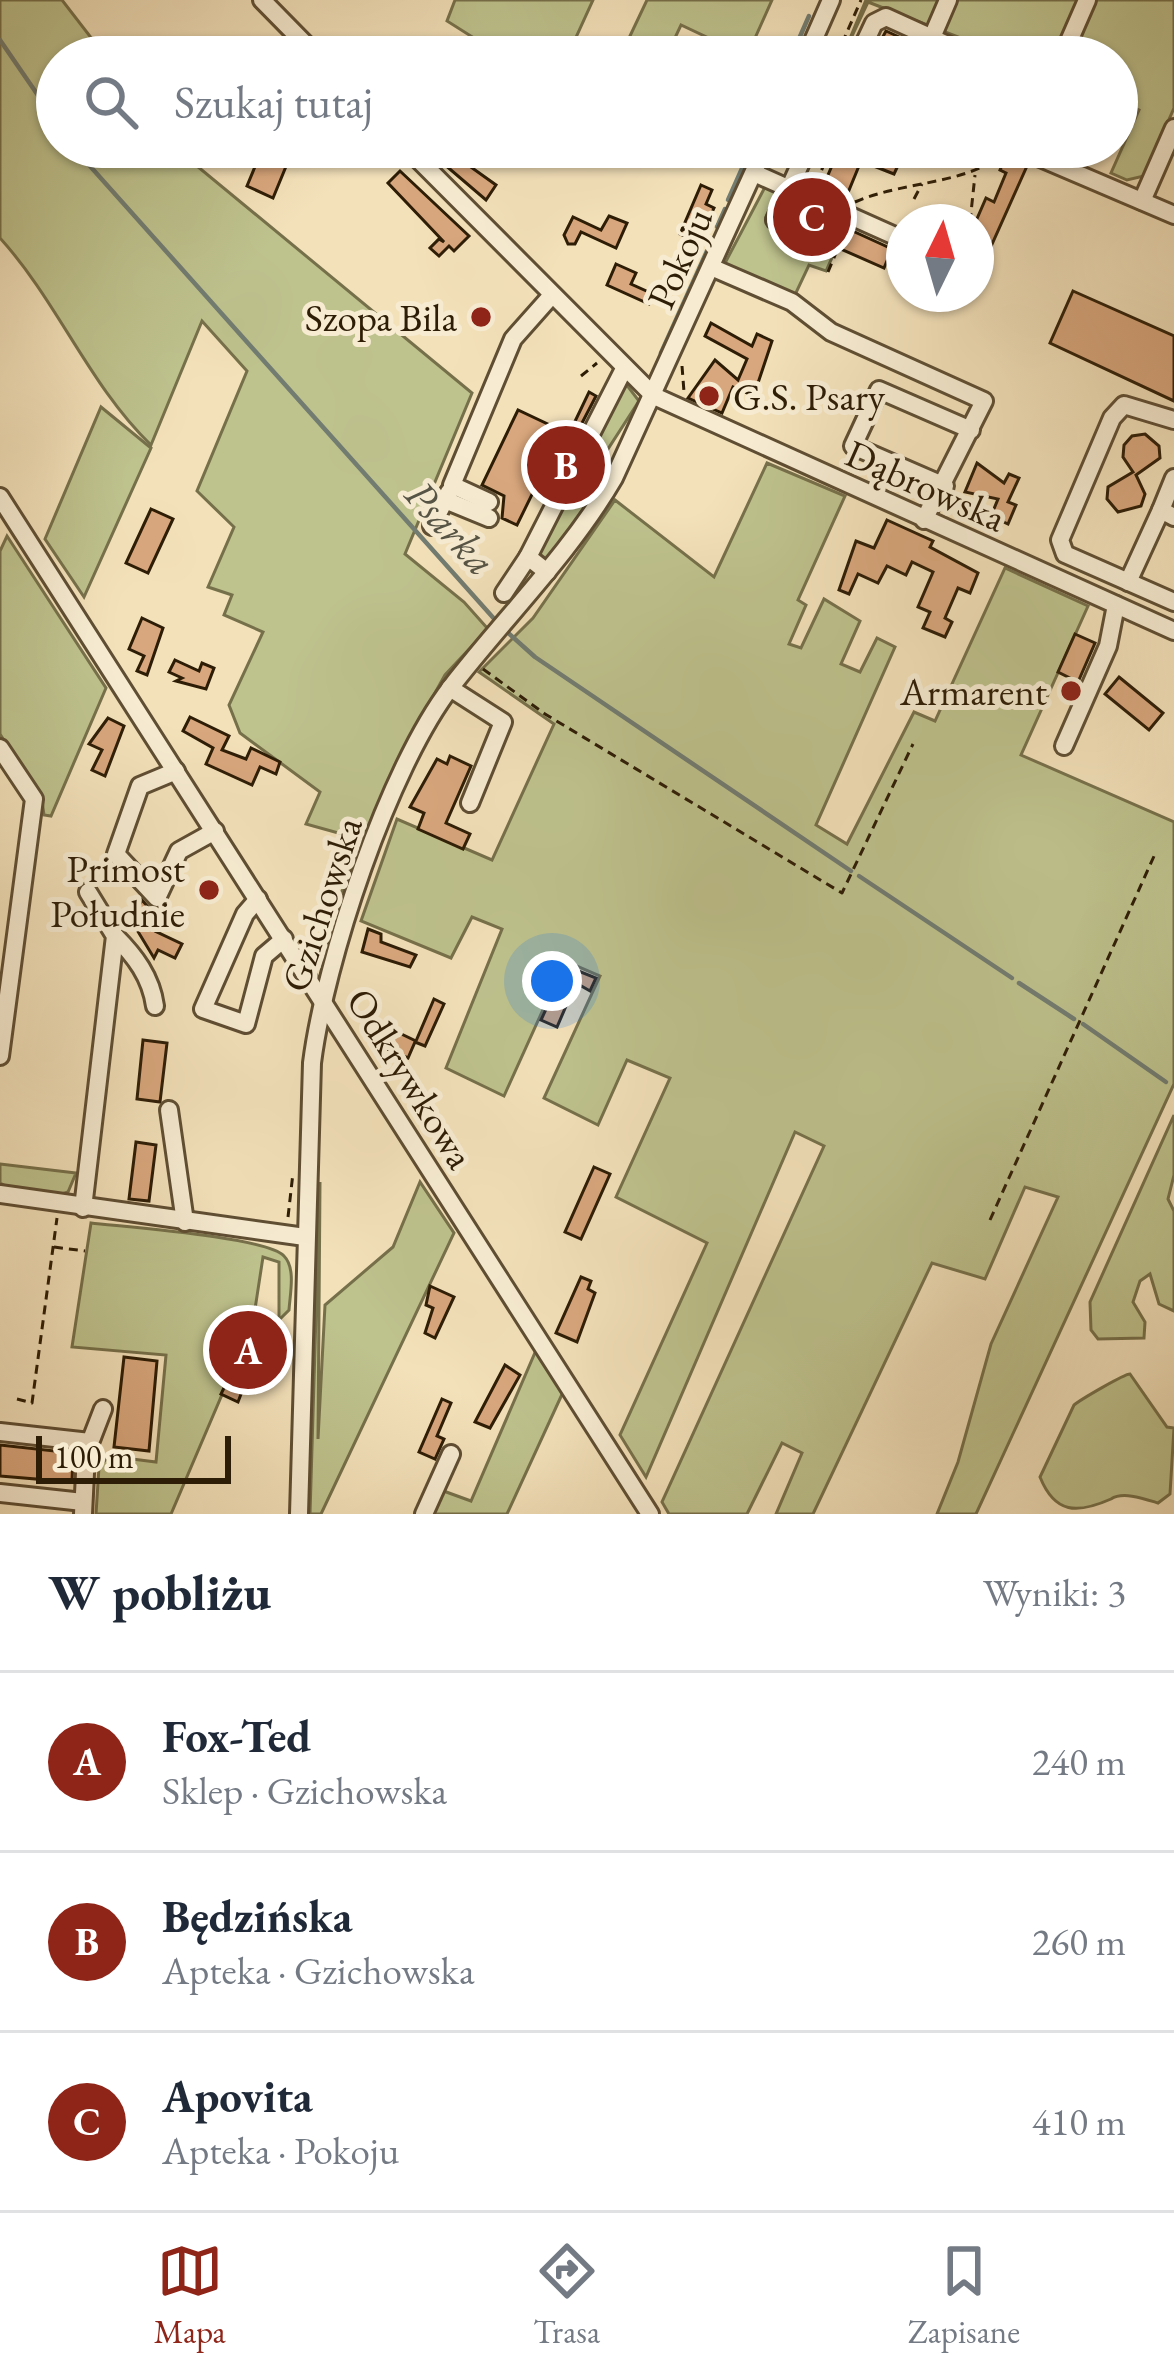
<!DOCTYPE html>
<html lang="pl">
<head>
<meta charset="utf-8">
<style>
  :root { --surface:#fff; --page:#f2f2f3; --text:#1f2937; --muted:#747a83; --line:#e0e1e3; --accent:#8f2418 }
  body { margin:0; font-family:"EB Garamond",serif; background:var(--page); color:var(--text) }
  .compass { position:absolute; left:886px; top:204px; width:108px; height:108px; border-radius:50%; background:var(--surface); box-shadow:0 3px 9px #0004; rotate:5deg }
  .scale { position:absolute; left:36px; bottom:30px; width:195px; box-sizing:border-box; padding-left:12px; border:6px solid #2e1d06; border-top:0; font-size:33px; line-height:42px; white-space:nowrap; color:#2e1d06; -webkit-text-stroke:9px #f7ecd2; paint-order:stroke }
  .you { position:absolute; left:552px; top:981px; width:42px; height:42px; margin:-30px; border:9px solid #fff; border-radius:50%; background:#1a73e8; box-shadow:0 0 0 18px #1a73e833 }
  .badge { display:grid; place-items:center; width:78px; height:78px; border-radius:50%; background:var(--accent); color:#fff; font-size:39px; font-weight:700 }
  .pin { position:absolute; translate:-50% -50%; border:6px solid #fff; box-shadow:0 3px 12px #0006 }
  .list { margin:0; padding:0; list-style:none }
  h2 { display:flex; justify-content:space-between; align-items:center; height:156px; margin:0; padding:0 48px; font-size:51px }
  h2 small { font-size:39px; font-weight:400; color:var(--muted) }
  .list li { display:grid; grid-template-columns:78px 1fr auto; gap:36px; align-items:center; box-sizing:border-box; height:180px; padding:0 48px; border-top:3px solid var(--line) }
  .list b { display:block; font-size:45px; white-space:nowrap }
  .list p { margin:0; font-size:39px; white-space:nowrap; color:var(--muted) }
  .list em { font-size:39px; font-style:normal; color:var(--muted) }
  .icon { flex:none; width:66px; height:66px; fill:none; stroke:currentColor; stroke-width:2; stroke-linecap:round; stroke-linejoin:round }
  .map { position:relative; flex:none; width:1174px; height:1514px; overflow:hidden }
  .search { position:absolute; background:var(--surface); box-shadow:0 3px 9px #0004; left:36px; right:36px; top:36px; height:132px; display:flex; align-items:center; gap:30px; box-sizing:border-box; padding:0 42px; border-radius:66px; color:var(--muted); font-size:45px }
  .sheet { height:696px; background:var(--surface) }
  nav { display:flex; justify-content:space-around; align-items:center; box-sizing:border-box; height:168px; border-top:3px solid var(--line); background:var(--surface); font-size:33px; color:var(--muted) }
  nav a { display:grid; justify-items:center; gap:6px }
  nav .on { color:var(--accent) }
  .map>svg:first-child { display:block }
  .green { fill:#bec28d; stroke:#76704a; stroke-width:3 }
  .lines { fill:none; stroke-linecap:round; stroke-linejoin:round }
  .stream { stroke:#727c71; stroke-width:4.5 }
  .building { fill:#d9a77d; stroke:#2e1d06; stroke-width:3 }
  .minor-casing { stroke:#5f4e33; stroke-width:22 }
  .path { stroke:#2e1d06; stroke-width:3; stroke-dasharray:9 6; stroke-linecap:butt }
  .minor { stroke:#f7ecd2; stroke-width:16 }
  .poi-dot { fill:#8f2418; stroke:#f7ecd2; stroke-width:4.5 }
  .labels { text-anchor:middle; stroke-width:10; stroke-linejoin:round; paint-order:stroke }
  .street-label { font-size:39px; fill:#2e1d06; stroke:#f7ecd2 }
  .poi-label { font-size:39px; fill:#2e1d06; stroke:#f7ecd2; text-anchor:end }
  .water-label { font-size:42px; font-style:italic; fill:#565445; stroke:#f7ecd2 }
</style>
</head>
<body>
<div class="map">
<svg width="1174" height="1514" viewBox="0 0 1174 1514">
  <rect width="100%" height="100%" fill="#f3e1ba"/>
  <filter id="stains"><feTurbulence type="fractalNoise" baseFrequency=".00167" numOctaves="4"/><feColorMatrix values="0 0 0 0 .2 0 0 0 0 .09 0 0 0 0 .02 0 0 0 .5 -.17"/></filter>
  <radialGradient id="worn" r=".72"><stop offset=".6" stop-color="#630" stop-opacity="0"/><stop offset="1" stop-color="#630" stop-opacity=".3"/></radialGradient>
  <g class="green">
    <path d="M0,0H62L106,57H57V147H174L472,393L405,554L464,602L488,629L445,675L396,763L332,948L318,960L360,839L306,824L320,792L240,733L229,705L263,632L224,615L232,595L208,587L234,527L197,491L247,371L202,321L151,445C89,385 58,302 0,238Z"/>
    <path d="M455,0H593L567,57H504L447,21Z"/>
    <path d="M647,0H772L747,56L681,25L666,57H620Z"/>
    <path d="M866,0H1174V108L1144,176L1127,180L1111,173L1139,110L1117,100V57H974L979,45L868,2L843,55Z"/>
    <path d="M765,187L777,190L766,217L779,223L787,219L792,231L835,251L826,271L809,265L794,297L724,265Z"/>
    <path d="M623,380L639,401L599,463L584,514L547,561L537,558Z"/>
    <path d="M101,407L151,448L84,597L45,539Z"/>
    <path d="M767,463L845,496L798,600L806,605L789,644L801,648L824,599L860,621L841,664L860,672L877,638L895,647L816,825L847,844L914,712L935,721L1005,568L1088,606L1021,755L1174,822V1084L976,1514H937L958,1462L991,1344L1058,1197L1025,1187L985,1279L932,1263L813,1514H776L802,1453L782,1443L747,1514H669L662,1502L824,1146L795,1132L646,1477L620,1435L707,1243L616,1197L670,1078L627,1060L598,1125L544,1098L600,976L565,961L504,1096L446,1068L502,929L472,917L451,958L361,921L397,819L492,860L554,724L479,672L533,618L615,500L714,577Z"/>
    <path d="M7,536L106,688L51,816L44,815L42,801L0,734V551Z"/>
    <path d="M1174,1115V1175L1168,1199L1174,1211V1311L1159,1304L1150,1274L1140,1281L1133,1302L1145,1322L1144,1338L1098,1339L1091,1330L1090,1302Z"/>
    <path d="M0,1164L76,1173L68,1192C49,1199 17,1194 0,1183Z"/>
    <path d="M320,1182L318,1439L325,1305L393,1247L420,1182L454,1233L321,1514H310Z"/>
    <path d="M91,1223C125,1227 266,1237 284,1256C296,1268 290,1294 289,1310L279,1320V1262L263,1257L253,1322L171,1514H96L99,1467L109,1456L156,1462L166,1355L72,1347Z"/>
    <path d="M537,1348L564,1390L507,1514H427L438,1489L471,1501Z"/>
    <path d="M1130,1374L1167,1427L1174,1428L1170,1494L1158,1503C1145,1499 1123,1491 1111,1499C1077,1514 1055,1514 1040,1477L1074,1405C1080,1400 1124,1374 1130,1374Z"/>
  </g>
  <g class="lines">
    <g class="stream">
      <path d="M0,40L57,123"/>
      <path d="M791,57L809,16"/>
      <path d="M73,147L497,622"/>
      <path d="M728,200L748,155"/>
      <path d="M717,227L725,209"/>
      <path d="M661,353L707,251"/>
      <path d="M505,630L535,657L851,871"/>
      <path d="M859,876L1012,978"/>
      <path d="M1019,983L1074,1019"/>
      <path d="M1083,1024L1166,1082"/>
    </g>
  </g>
  <g class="building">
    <path d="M886,31L943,57H872Z"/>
    <path d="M276,147H294L273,198L247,186L259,157L270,162Z"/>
    <path d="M424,147H482L468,165L496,185L486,200Z"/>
    <path d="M840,147H882L901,159L894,174L861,161L845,200L822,189Z"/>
    <path d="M1006,156L1027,166L976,280V221L986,198L994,202L1006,173L1000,170Z"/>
    <path d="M400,171L469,236L454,251L449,246L439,256L430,248L439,239L444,242L388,183Z"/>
    <path d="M701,185L712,190L706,204L714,208L698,243L680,234Z"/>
    <path d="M811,212L892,249L884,268L802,232Z"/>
    <path d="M609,216L627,223L616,248L581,232L575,244H568L564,235L573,217L601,230Z"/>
    <path d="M616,264L636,273L631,284L653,294L649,304L607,285Z"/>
    <path d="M1073,291L1174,336V401L1050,343Z"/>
    <path d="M711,323L752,346L757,334L772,341L756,389L745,386L752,395L733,387L722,413L688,398L715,360L738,380L747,359L705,336Z"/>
    <path d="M589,392L596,396L554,477L543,472L517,525L502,518L504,496L482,485L518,410L569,434Z"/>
    <path d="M1145,434L1159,446L1160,458L1136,475L1145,494L1141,506L1118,512L1107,499L1108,487L1133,472L1123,457L1124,445L1132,436Z"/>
    <path d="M977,463L1004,483L1009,474L1019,478L1008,502L1016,505L1008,524L991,516L998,499L965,492Z"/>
    <path d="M151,509L173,519L148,573L126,563Z"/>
    <path d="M887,520L933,541L930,547L978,573L970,593L958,588L945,618L952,622L945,637L923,628L930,612L918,607L933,572L912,562L906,575L887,566L878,583L858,574L849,594L839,590L856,541L874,548Z"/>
    <path d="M142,618L163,628L147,675L137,671L144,656L129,649Z"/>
    <path d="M1075,634L1095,643L1078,682L1058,672Z"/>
    <path d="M175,660L199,671L202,663L214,668L206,689L176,681L182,678L169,672Z"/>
    <path d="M1119,677L1163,713L1149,730L1105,694Z"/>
    <path d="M190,717L229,736L222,750L246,759L251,748L280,762L276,774L260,767L252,785L206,764L213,748L183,731Z"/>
    <path d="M108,718L124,726L105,776L92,770L102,750L89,744Z"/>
    <path d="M450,756L471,766L446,823L470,834L463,849L418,829L424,813L410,807L437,759L447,764Z"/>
    <path d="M142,900L165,927L157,932L182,944L175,958L158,950L154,958L131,920Z"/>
    <path d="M368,929L381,934V942L416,955L410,967L362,952Z"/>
    <path d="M566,966L596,978L590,991L576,983L557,1027L541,1020Z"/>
    <path d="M434,999L444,1004L425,1046L415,1042L408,1058L387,1049L395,1031L416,1041Z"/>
    <path d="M143,1040L167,1043L160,1102L137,1099Z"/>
    <path d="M136,1142L156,1145L149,1201L129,1199Z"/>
    <path d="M594,1167L610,1174L581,1239L565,1232Z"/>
    <path d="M581,1277L591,1281L588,1289L595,1293L577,1342L556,1333Z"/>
    <path d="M430,1286L454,1297L435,1338L425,1333L433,1308L426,1305Z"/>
    <path d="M253,1328L264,1334L238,1402L221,1394Z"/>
    <path d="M124,1357L157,1361L149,1451L114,1447Z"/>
    <path d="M505,1365L520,1375L490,1428L475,1422Z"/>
    <path d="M442,1399L451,1403L437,1436L444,1439L435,1459L419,1452Z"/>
    <path d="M0,1445L73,1453L72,1482L0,1476Z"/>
  </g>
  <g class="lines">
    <defs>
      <g id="minor">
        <path d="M262,0L318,57"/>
        <path d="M933,35L948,0"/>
        <path d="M1063,55L1087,0"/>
        <path d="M806,57L831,0"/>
        <path d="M858,57L874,23L886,17L974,57"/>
        <path d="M406,147L654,396L1174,631"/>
        <path d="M1015,147L1174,215"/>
        <path d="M754,173L904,240"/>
        <path d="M1142,201L1174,128"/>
        <path d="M775,220L808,147"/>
        <path d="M711,267L792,302L831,332L984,401L924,520"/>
        <path d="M1174,420L1124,405L1112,418L1060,540L1065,554L1174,602"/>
        <path d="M1174,478L1161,510L1174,517"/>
        <path d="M945,486L853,446L879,390L971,430"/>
        <path d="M0,497L650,1514"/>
        <path d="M445,500L489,518"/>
        <path d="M489,502L452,485L513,339L552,295"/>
        <path d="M432,526L449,492"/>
        <path d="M547,572L528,557L624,369"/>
        <path d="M1128,582L1161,510"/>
        <path d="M504,593L528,557"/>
        <path d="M450,688L503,722L470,803"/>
        <path d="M1064,746L1108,646L1116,605"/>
        <path d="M0,748L34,799L0,1056"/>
        <path d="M176,771L140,786L116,854L157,898L179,851L215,831"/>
        <path d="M258,899L245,914L203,1009L246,1024L264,956L284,939"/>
        <path d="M115,936C135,956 151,977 155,1006"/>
        <path d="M169,1110L185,1222"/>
        <path d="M0,1194L305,1237"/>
        <path d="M83,1208L115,936L88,892"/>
        <path d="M0,1432L90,1442"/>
        <path d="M0,1493L83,1502"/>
        <path d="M83,1514L86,1453L103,1409"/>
        <path d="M299,1514L312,1063C325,961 388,769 451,687C505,617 569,555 614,478L765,147"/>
        <path d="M424,1514L451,1454"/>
      </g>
    </defs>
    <use href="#minor" class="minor-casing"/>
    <g class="path">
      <path d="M836,57L861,0"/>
      <path d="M968,147L994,158"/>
      <path d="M816,184L831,147"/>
      <path d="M914,199L922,184"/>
      <path d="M855,202C901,182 957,185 996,159L1003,162"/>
      <path d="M793,212L808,218"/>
      <path d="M789,220L793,229L837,250"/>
      <path d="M970,222L975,175"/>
      <path d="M828,272L838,248"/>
      <path d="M925,300L929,294"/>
      <path d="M682,366L684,392"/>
      <path d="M581,376L597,363"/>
      <path d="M483,669L545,714L842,893L913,744"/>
      <path d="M288,1217L293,1173"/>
      <path d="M990,1220L1155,854"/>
      <path d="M54,1247L85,1251"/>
      <path d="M17,1399L32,1403L57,1218"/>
    </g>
    <use href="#minor" class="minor"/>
  </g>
  <g class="poi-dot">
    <circle cx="481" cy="317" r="12"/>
    <circle cx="709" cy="396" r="12"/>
    <circle cx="1071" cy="691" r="12"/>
    <circle cx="209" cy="890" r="12"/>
  </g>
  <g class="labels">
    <g class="street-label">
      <text transform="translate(679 258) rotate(-66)" y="14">Pokoju</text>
      <text transform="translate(926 485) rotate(24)" y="14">Dąbrowska</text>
      <text transform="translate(321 904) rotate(-72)" y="14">Gzichowska</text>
      <text transform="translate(411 1078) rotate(58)" y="14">Odkrywkowa</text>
    </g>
    <g class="poi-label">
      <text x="457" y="331">Szopa Bila</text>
      <text x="733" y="410" text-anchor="start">G.S. Psary</text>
      <text x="1047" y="705">Armarent</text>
      <text x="185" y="882">Primost<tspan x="185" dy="45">Południe</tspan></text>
    </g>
    <g class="water-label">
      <text transform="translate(451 527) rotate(48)" y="15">Psarka</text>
    </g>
  </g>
  <rect width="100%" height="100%" filter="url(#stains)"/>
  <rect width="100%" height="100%" fill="url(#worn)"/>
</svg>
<svg class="compass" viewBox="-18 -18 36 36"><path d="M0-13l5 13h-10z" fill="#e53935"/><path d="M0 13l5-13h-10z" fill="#747a83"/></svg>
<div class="scale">100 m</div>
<div class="you"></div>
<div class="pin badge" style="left:248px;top:1350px">A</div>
<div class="pin badge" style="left:566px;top:465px">B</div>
<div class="pin badge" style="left:812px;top:217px">C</div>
<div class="search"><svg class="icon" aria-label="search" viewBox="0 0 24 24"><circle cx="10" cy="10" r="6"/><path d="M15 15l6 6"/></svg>Szukaj tutaj</div>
</div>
<section class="sheet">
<h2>W pobliżu<small>Wyniki: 3</small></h2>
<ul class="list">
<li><span class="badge">A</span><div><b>Fox-Ted</b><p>Sklep · Gzichowska</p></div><em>240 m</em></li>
<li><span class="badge">B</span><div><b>Będzińska</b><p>Apteka · Gzichowska</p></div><em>260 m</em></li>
<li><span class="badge">C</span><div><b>Apovita</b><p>Apteka · Pokoju</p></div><em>410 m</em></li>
</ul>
</section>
<nav>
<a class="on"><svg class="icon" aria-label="map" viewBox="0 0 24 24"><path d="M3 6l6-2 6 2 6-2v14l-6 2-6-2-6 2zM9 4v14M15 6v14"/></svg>Mapa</a>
<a><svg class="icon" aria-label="directions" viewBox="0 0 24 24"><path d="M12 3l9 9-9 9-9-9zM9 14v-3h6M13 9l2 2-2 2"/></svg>Trasa</a>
<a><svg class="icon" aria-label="saved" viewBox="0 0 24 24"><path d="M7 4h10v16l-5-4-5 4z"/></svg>Zapisane</a>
</nav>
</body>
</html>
